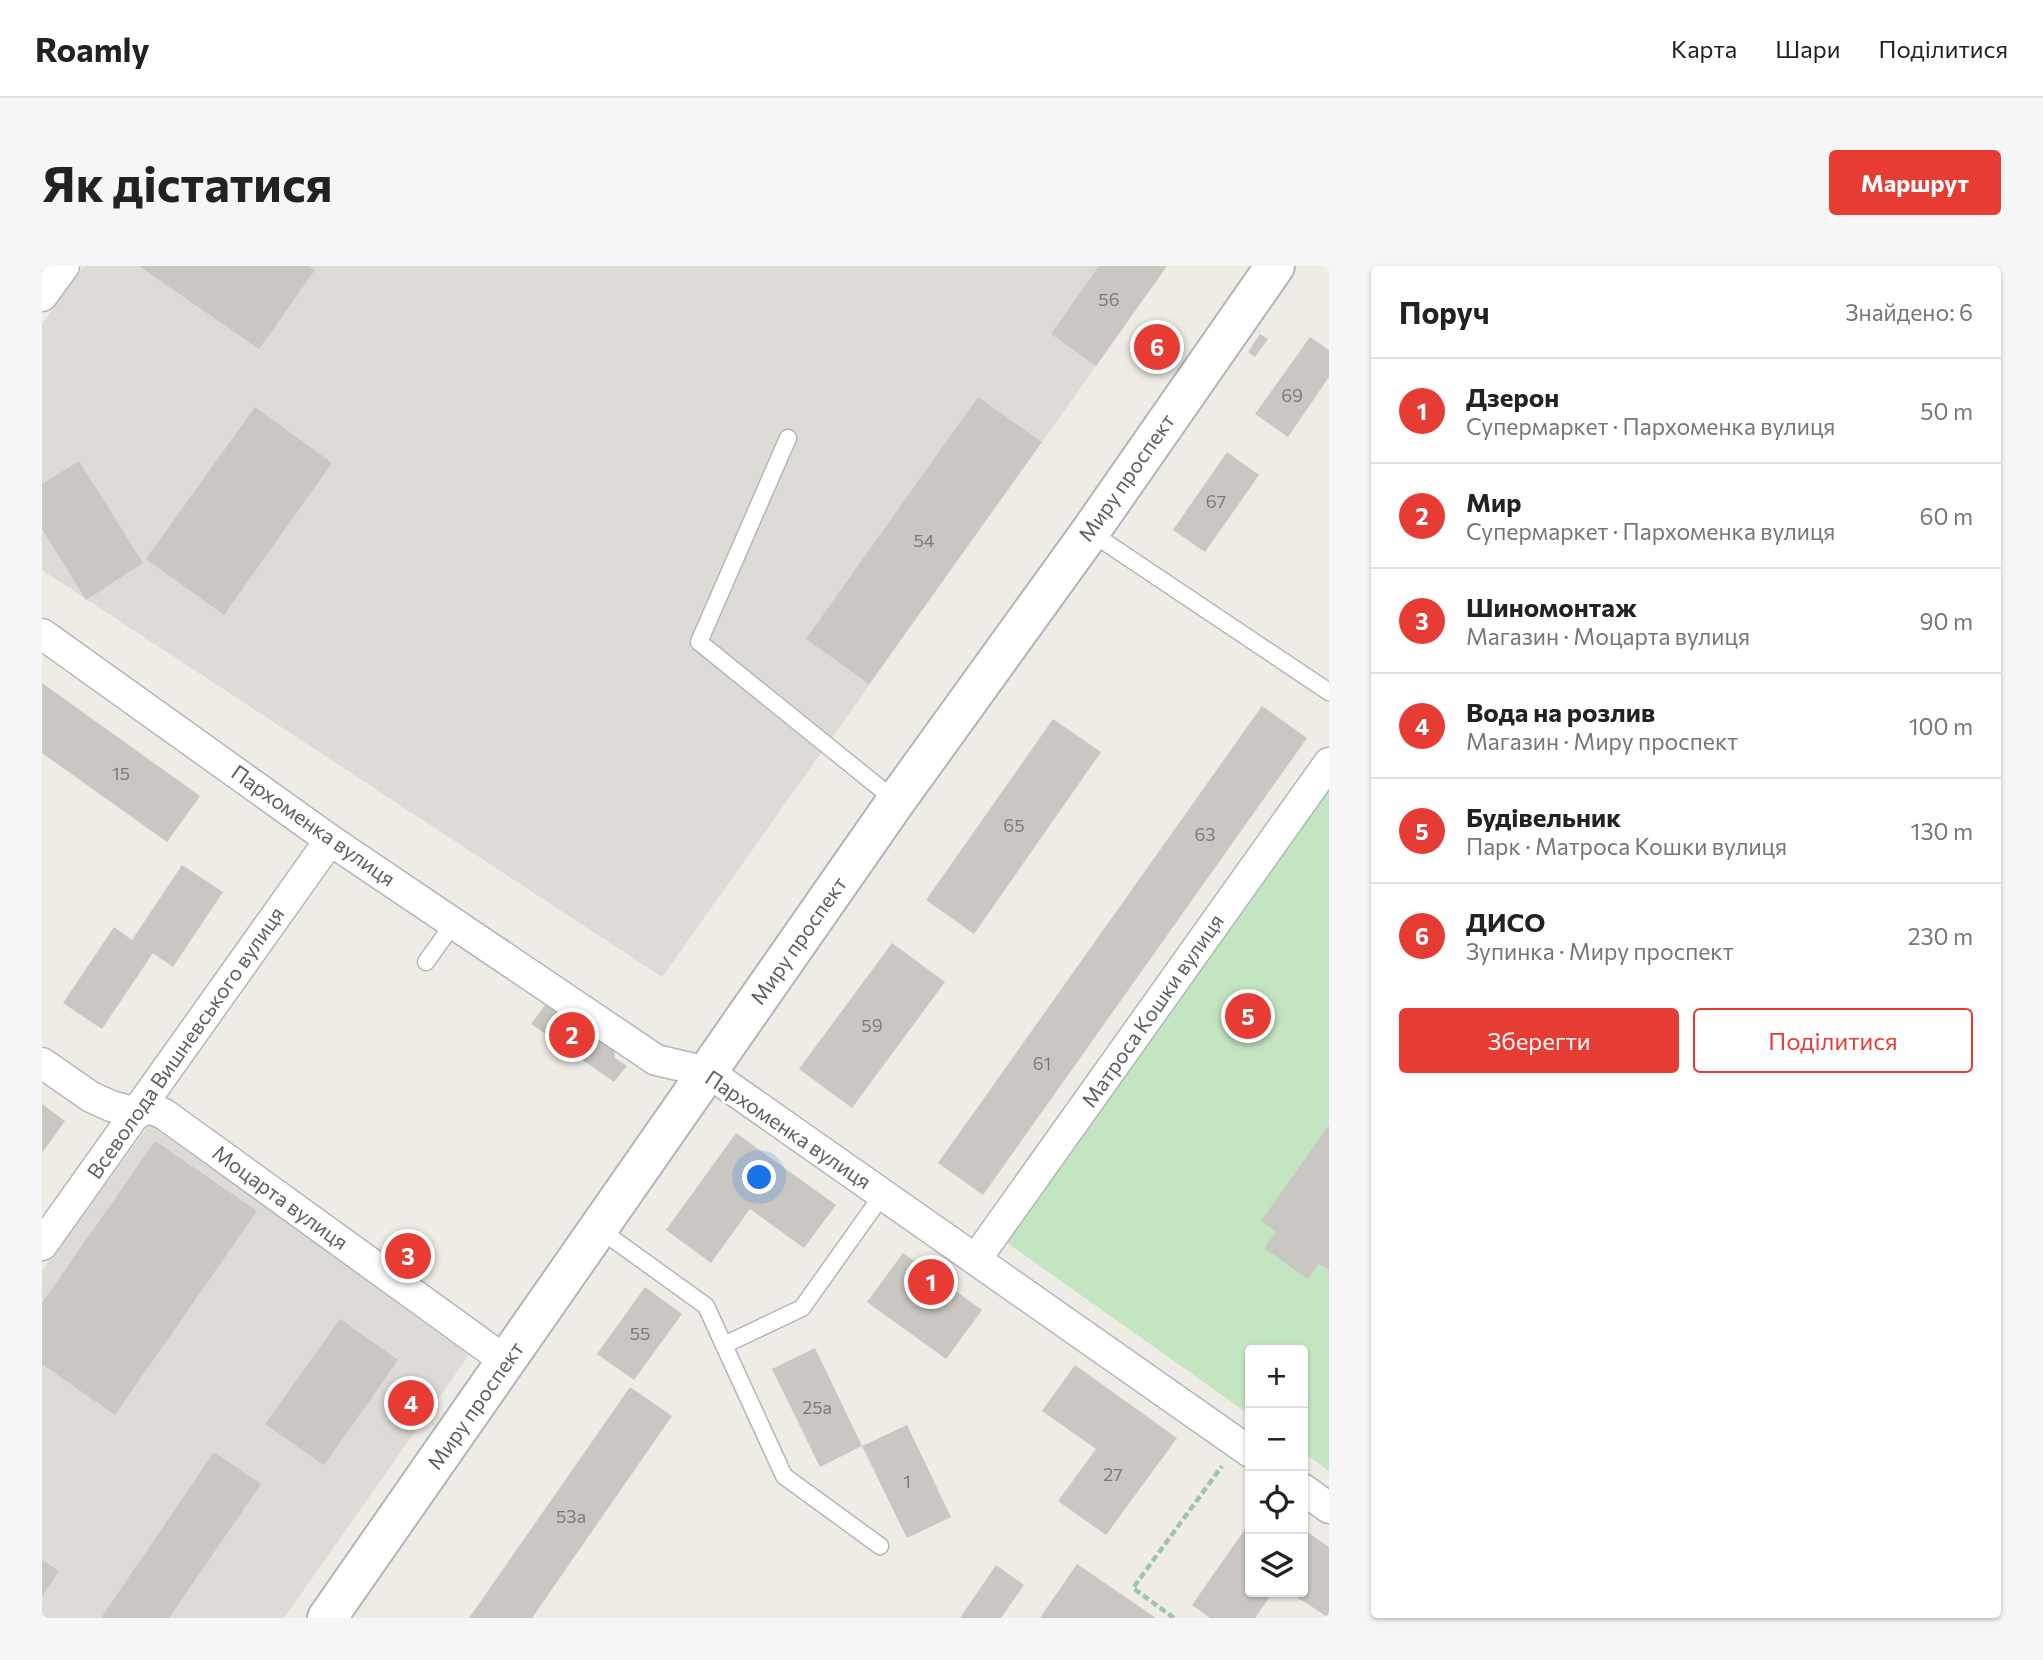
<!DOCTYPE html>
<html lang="uk">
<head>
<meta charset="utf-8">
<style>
  :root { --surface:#fff; --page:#f6f6f6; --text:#222; --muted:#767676; --line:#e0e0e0; --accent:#e73c33 }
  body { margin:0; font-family:Commissioner,sans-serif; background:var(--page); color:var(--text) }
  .controls { position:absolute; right:21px; bottom:21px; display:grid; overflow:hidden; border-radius:7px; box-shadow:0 2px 5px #0004 }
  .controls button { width:63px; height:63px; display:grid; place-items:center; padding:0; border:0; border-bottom:2px solid var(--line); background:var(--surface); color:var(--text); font:35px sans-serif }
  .you { position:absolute; left:718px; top:912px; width:24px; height:24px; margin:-18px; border:5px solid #fff; border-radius:50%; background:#1a73e8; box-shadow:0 0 0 10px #1a73e833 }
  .badge { display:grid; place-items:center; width:46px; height:46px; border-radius:50%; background:var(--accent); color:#fff; font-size:23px; font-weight:700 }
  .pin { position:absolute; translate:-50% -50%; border:4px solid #fff; box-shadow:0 2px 7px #0006 }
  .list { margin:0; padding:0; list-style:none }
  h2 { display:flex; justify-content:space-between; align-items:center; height:91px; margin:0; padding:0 28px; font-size:30px }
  h2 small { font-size:23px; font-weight:400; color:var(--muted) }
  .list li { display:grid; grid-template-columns:46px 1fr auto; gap:21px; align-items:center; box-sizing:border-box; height:105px; padding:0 28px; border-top:2px solid var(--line) }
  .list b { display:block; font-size:26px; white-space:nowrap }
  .list p { margin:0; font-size:23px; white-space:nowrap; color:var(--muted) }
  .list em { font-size:23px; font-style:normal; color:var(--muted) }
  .actions { display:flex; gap:14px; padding:21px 28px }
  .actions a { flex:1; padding:16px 0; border:2px solid var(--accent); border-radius:7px; text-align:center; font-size:24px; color:var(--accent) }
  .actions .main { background:var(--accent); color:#fff }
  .icon { flex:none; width:38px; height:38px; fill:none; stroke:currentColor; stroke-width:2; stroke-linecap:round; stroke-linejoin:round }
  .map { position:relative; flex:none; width:1287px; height:1352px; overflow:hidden; border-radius:7px }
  header { display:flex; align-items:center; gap:42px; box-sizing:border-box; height:98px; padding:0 35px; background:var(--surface); border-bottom:2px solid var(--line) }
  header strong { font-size:33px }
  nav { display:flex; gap:38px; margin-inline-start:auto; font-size:24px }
  .intro { display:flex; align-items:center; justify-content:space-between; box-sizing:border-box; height:168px; padding:0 42px }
  h1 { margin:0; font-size:49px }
  .button { padding:18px 32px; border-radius:7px; background:var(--accent); color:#fff; font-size:24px; font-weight:700 }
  main { display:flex; gap:42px; padding:0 42px }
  aside { flex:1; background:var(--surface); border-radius:7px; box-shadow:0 2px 5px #0004 }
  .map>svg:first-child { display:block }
  .industrial { fill:#dedbd7 }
  .green { fill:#c3e6c2 }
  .building { fill:#cac7c2 }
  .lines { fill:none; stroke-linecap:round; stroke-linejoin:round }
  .lane-casing { stroke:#b2b6ba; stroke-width:19 }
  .street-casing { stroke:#b2b6ba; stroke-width:33 }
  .secondary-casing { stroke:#b1b5ba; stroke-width:42 }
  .path { stroke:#9bc7a6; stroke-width:4.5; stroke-dasharray:7 3.5; stroke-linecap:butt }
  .lane { stroke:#fff; stroke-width:16 }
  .street { stroke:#fff; stroke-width:30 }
  .secondary { stroke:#fff; stroke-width:38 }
  .labels { text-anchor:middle; stroke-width:5; stroke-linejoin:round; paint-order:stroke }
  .number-label { font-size:18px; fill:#787a7c }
  .street-label { font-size:21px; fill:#5d6165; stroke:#fff }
</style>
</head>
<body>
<header>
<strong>Roamly</strong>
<nav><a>Карта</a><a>Шари</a><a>Поділитися</a></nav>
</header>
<div class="intro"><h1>Як дістатися</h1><a class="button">Маршрут</a></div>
<main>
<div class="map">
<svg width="1287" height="1352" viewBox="0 0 1287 1352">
  <rect width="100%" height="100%" fill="#efece5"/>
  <g class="industrial">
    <path d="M42,0H1125L620,711L0,304V58Z"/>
    <path d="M108,858L427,1089L242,1352H0V1005Z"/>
  </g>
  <path class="green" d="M1287,523V1205L1261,1186V1084H1208V1149L964,976Z"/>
  <g class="building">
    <path d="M97,0H267L273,4L217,83Z"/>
    <path d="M1057,0H1125L1054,100L1009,68Z"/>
    <path d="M1218,68L1226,73L1213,91L1206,86Z"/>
    <path d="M1117,69L1125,75L1112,93L1104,87Z"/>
    <path d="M1268,71L1287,84V111L1246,171L1213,148Z"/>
    <path d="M936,131L1000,176L827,418L764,373Z"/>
    <path d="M213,141L290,197L182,349L104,293Z"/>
    <path d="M1185,186L1217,209L1163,286L1131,264Z"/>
    <path d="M37,195L101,297L44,334L0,263V218Z"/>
    <path d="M0,417L158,530L125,576L0,487Z"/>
    <path d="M1220,440L1265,472L941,929L896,897Z"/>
    <path d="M1011,453L1059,486L932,668L884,634Z"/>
    <path d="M140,599L181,626L131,701L111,687L60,763L21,737L72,661L90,674Z"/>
    <path d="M850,677L903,716L810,842L757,803Z"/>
    <path d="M506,735L572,780L573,792L585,800L572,816L489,758Z"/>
    <path d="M0,838L23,855L0,887Z"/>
    <path d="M1287,859V1004L1277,997L1266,1013L1222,982L1234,966L1219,955Z"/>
    <path d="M694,867L794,939L762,982L708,943L669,997L624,964Z"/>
    <path d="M113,875L215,945L73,1149L0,1098V1037Z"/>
    <path d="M861,987L940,1044L904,1093L825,1036Z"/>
    <path d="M603,1021L640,1048L592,1114L555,1088Z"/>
    <path d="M298,1053L356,1094L282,1199L223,1158Z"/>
    <path d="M773,1082L820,1180L778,1201L730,1103Z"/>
    <path d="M1033,1099L1135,1172L1064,1269L1016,1235L1054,1183L1000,1145Z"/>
    <path d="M588,1121L630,1150L490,1352H427Z"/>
    <path d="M865,1159L909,1251L865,1272L820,1180Z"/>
    <path d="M172,1186L219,1218L127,1352H59Z"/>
    <path d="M1208,1256V1326H1231L1213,1352H1168L1150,1339Z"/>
    <path d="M1261,1263L1287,1281V1352L1247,1326H1261Z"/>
    <path d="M0,1294L17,1305L0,1330Z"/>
    <path d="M1035,1298L1114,1352H998Z"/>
    <path d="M954,1299L982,1319L959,1352H918Z"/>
  </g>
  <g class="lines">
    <defs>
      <g id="lane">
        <path d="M746,172L657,376L854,535"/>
        <path d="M1048,266L1287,426"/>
        <path d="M384,696L412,657"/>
        <path d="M557,963L664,1040L742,1210L838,1280"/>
        <path d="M682,1079L760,1042L841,928"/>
      </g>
      <g id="street">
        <path d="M0,30L22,0"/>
        <path d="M0,368L288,574L614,794L666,806L1208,1186"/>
        <path d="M0,797L49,831L69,840L95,847L108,842L122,848L465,1096"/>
        <path d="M0,979L288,574"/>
        <path d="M934,993L1287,497"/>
        <path d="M1261,1223L1287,1242"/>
      </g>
      <path id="secondary" d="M285,1352L854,535L1048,266L1233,0"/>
    </defs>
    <use href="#lane" class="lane-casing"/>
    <use href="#street" class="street-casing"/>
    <use href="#secondary" class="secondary-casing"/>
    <path class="path" d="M1132,1352L1091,1322L1180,1200"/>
    <use href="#lane" class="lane"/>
    <use href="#street" class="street"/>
    <use href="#secondary" class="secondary"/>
  </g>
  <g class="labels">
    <g class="number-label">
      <text x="1067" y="40">56</text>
      <text x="1250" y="136">69</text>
      <text x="1174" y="242">67</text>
      <text x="882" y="281">54</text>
      <text x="79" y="514">15</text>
      <text x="972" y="566">65</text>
      <text x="1163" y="575">63</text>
      <text x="830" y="766">59</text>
      <text x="1000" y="804">61</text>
      <text x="598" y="1074">55</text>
      <text x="775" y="1148">25а</text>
      <text x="1071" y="1215">27</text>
      <text x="865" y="1222">1</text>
      <text x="529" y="1257">53а</text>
    </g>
    <g class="street-label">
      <text transform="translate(1085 212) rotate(-55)" y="7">Миру проспект</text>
      <text transform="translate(271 560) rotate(35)" y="7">Пархоменка вулиця</text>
      <text transform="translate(757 675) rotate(-55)" y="7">Миру проспект</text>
      <text transform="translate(1111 745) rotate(-55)" y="7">Матроса Кошки вулиця</text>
      <text transform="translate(144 777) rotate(-55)" y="7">Всеволода Вишневського вулиця</text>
      <text transform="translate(746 864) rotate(34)" y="7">Пархоменка вулиця</text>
      <text transform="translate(238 932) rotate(36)" y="7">Моцарта вулиця</text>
      <text transform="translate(434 1140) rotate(-55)" y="7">Миру проспект</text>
    </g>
  </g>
</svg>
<div class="controls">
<button>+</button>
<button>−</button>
<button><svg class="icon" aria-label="locate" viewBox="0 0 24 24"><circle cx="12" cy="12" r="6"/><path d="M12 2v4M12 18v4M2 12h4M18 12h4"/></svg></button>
<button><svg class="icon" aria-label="layers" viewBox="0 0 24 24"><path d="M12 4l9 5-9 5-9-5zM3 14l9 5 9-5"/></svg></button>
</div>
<div class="you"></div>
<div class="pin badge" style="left:889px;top:1016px">1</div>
<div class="pin badge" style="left:530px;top:769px">2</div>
<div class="pin badge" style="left:366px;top:990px">3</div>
<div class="pin badge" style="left:369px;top:1137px">4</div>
<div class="pin badge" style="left:1206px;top:750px">5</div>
<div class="pin badge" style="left:1115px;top:81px">6</div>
</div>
<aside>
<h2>Поруч<small>Знайдено: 6</small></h2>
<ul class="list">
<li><span class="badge">1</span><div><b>Дзерон</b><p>Супермаркет · Пархоменка вулиця</p></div><em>50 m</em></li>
<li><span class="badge">2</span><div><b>Мир</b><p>Супермаркет · Пархоменка вулиця</p></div><em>60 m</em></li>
<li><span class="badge">3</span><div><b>Шиномонтаж</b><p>Магазин · Моцарта вулиця</p></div><em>90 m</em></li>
<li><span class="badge">4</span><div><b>Вода на розлив</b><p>Магазин · Миру проспект</p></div><em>100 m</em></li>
<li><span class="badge">5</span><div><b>Будівельник</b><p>Парк · Матроса Кошки вулиця</p></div><em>130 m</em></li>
<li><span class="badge">6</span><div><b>ДИСО</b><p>Зупинка · Миру проспект</p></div><em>230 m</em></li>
</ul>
<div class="actions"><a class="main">Зберегти</a><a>Поділитися</a></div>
</aside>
</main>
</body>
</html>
